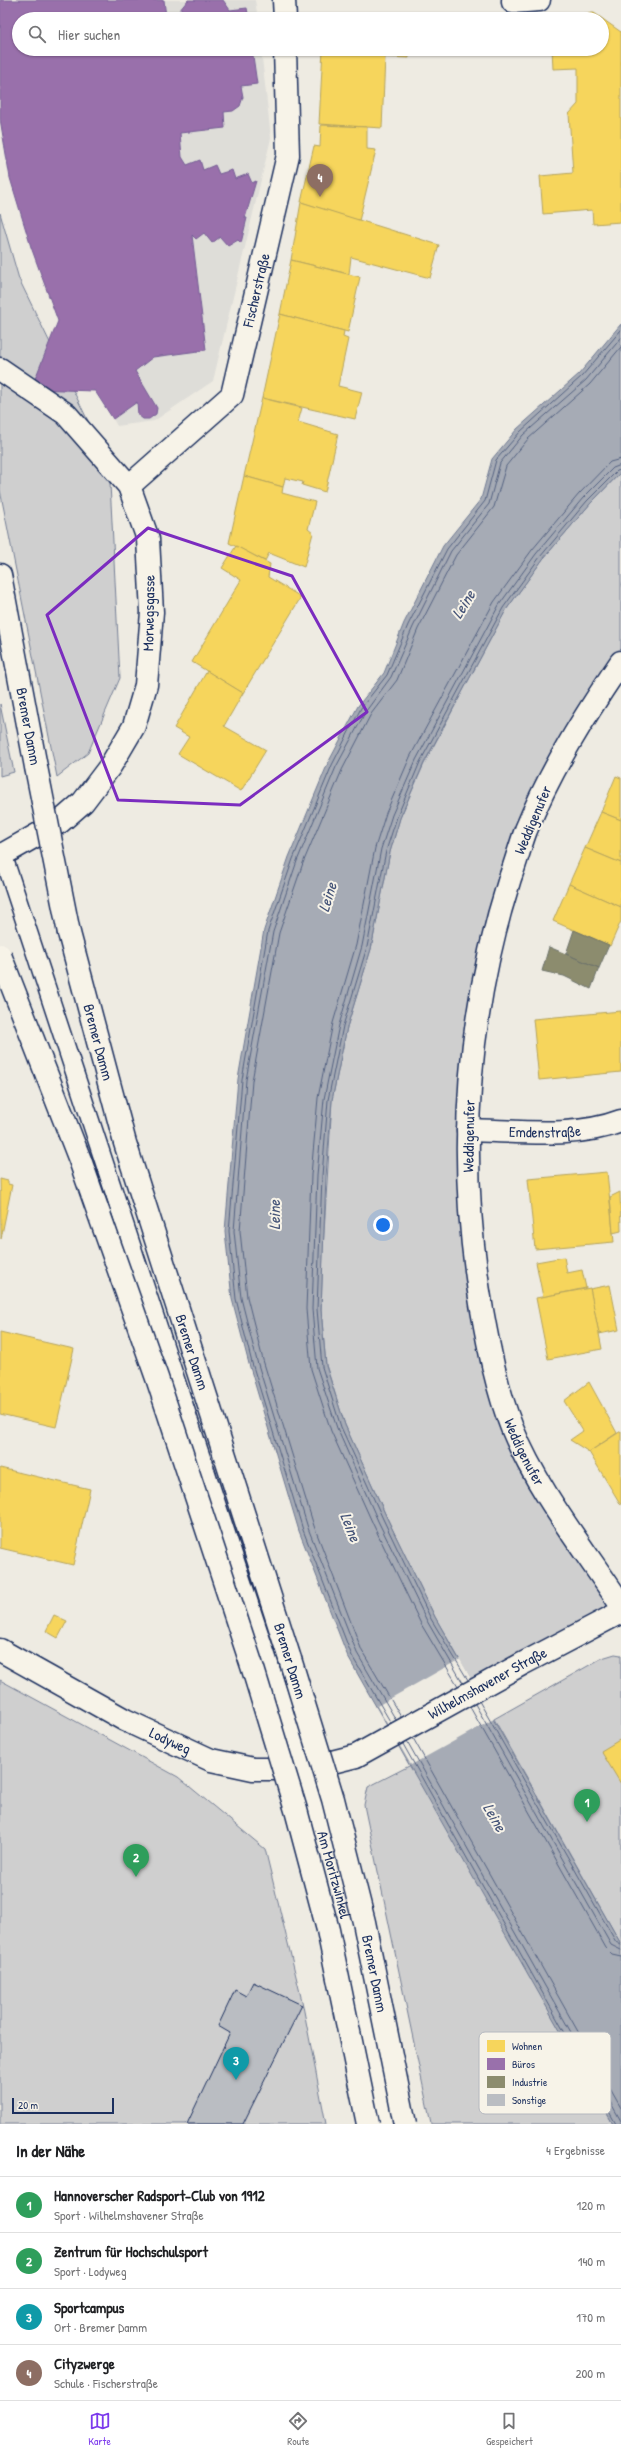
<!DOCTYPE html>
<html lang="de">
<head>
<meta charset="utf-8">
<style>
  :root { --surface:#fff; --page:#f6f6f6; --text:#202124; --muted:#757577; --line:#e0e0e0; --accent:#7c3aed }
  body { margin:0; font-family:"Patrick Hand",sans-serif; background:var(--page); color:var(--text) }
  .scale { position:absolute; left:12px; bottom:10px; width:102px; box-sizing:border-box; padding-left:4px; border:2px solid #1b2f5e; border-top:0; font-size:11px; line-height:14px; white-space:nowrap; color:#1b2f5e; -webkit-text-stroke:3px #f7f3e8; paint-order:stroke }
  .you { position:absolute; left:383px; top:1225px; width:14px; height:14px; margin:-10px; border:3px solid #fff; border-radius:50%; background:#1a73e8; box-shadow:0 0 0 6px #1a73e833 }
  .badge { display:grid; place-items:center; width:26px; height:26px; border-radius:50%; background:var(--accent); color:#fff; font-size:13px; font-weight:700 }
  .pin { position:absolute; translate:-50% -33px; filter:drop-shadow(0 1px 2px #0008) }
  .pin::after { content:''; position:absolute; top:21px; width:14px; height:12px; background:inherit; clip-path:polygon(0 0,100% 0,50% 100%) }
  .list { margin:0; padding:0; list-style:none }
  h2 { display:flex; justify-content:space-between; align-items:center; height:52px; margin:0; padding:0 16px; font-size:17px }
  h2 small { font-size:13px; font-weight:400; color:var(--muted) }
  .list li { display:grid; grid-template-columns:26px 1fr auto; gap:12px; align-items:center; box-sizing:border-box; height:56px; padding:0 16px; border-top:1px solid var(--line) }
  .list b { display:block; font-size:15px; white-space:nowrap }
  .list p { margin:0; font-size:13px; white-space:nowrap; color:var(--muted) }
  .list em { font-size:13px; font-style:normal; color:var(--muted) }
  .icon { flex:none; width:22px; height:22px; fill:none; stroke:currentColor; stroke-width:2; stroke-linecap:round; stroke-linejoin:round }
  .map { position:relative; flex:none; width:621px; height:2124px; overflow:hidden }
  .search { position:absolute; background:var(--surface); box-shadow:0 1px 3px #0004; left:12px; right:12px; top:12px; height:44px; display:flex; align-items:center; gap:10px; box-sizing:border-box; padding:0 14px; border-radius:22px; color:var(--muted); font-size:15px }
  .sheet { height:276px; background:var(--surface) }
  nav { display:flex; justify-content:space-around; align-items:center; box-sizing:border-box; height:56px; border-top:1px solid var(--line); background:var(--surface); font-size:11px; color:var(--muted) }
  nav a { display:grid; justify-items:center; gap:2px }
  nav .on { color:var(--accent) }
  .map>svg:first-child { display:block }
  .built { fill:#deddd8 }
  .green { fill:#cfcfcf; stroke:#757f96 }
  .water { fill:#a6abb5; stroke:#6e7992 }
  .pier { fill:#eeebe2 }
  .homes { fill:#f6d55c; stroke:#b4a35d }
  .offices { fill:#9970ab; stroke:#735c94 }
  .industry { fill:#8c8c6e; stroke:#6a7069 }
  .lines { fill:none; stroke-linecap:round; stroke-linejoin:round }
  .shore { stroke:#536181; stroke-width:1 }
  .building { fill:#babdc2; stroke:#1b2f5e }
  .lane-casing { stroke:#1b2f5e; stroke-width:20 }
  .street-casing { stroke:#1b2f5e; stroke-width:25 }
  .secondary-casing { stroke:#1b2f5e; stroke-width:25 }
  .lane { stroke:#f7f3e8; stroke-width:17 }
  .street { stroke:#f7f3e8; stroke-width:22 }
  .secondary { stroke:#f7f3e8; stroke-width:22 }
  .secondary-bridge-casing { stroke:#1b2f5e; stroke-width:25; stroke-linecap:butt }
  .secondary-bridge { stroke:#f7f3e8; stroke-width:22 }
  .marked { fill:none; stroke:#7b2cbf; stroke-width:3; stroke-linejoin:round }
  .labels { text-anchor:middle; stroke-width:4; stroke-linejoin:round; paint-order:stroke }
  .street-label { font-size:15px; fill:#1b2f5e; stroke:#f7f3e8 }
  .water-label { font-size:16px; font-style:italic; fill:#455478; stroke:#f7f3e8 }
  .key { fill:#f7f3e8; stroke:#b5b8bf; stroke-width:1 }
  .key-label { font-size:11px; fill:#1b2f5e }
</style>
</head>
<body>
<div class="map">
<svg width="621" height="2124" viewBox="0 0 621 2124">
  <rect width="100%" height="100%" fill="#eeebe2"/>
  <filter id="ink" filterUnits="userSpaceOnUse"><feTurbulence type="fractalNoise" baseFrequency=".025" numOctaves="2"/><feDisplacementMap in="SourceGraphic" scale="8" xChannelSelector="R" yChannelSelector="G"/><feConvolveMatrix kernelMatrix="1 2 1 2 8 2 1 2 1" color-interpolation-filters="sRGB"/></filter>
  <g filter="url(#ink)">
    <path class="built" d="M0,0H255L258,19H19V49H261L271,138L213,381L154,421L117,426L58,321L31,247Z"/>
    <g class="green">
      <path d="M0,213L19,279L109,464L120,678L88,753L57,777L0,490Z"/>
      <path d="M621,472V662L558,764L483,977L468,1200L512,1428L621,1605L476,1688L435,1617L387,1518L345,1425L326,1365L321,1310L323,1248L332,1100L347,1027L371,949L390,852L400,818L424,764L506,610L543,559L590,504Z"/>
      <path d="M0,704L14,772L0,776Z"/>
      <path d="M615,1654L621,1655V1944L494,1719L602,1658Z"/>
      <path d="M0,1680L178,1777L265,1849L302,2001L326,2124H0Z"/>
      <path d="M411,1765L613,2124H431L364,1805L368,1787Z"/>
    </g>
    <path class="water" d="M621,324V472L590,504L543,559L506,610L424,763L400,818L390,852L371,949L347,1027L332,1100L326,1176L321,1310L326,1366L345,1425L387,1518L435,1617L621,1944V2124H613L348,1657L299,1531L249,1364L232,1299L225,1231L238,1079L264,930L289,857L328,763L358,706L384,673L404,623L443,546L481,499L492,459L517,429L579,374Z"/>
    <path class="pier" d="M460,1659L494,1719L411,1765L377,1706Z"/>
    <g class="homes">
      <path d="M594,13L621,32V222L593,224L592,210L543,214L540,176L573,173L569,114L578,104V68L553,69L552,49H602V19H550V15Z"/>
      <path d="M348,15L387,17L411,19H348Z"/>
      <path d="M323,49H409V58L385,57L382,128L319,124Z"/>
      <path d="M321,125L367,127V149L376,150L359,221L301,202L314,146L320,147Z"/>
      <path d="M301,202L439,245L430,278L351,257L349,274L291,260Z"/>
      <path d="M291,260L360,277L348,332L280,314Z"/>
      <path d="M280,314L344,331L343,337L348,339L338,386L362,392L355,419L262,398Z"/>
      <path d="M262,398L302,408L298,422L338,434L325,492L302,485L303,482L285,478L283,487L244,476Z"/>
      <path d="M244,476L283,487L282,493L315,502L308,529L313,533L304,567L269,553L265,561L229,543Z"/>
      <path d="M236,546L270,564L268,577L301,597L243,693L192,662L241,580L222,568Z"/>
      <path d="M207,671L243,693L224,726L266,750L241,791L178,754L189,737L174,728Z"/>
      <path d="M616,776L621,778V820L601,812Z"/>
      <path d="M601,812L621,820V863L585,848Z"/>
      <path d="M585,848L621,863V907L569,884Z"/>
      <path d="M569,884L621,907V921L610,946L553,921Z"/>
      <path d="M621,1011V1072L539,1080L533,1019Z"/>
      <path d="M607,1172L614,1242L535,1249L528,1179Z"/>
      <path d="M0,1179L8,1181V1184L12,1185L1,1239Z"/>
      <path d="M620,1192L621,1231L613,1233L610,1197Z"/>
      <path d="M564,1257L567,1273L582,1270L586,1288L543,1297L536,1262Z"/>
      <path d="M610,1285L619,1330L599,1334L590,1289Z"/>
      <path d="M590,1288L602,1349L548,1359L536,1298Z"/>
      <path d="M0,1332L74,1349L56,1427L0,1414Z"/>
      <path d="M589,1382L617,1433L589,1452L570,1440L583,1431L564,1401Z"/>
      <path d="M621,1431V1505L589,1452Z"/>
      <path d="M0,1468L90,1489L73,1565L0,1548Z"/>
      <path d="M54,1615L67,1621L58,1638L46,1631Z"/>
      <path d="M621,1739V1784L601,1751Z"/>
    </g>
    <path class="offices" d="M0,0H164L166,17L175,16L188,0H223L230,10L247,8L249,19H19V49H252L257,84L241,86L243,97L240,106L233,111L224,112L225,128L180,133L182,157L187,165L200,160L203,170L215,165L219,174L232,170L235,179L248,174L252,183L256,181L245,218H247L241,243L238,240L228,246L220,237L212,243L204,233L196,239L192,235L206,350L153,357L135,371L157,408L156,414L149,419H143L138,415L137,402L113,419L95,391L31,389L58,321L31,247L10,178L0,119Z"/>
    <g class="industry">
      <path d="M574,930L609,945L599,968L566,954Z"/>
      <path d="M549,947L599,968L591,989L564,976L542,971Z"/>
    </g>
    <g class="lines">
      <g class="shore">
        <path d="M468,1680L431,1619L383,1519L341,1427L322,1367L317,1309L322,1176L328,1100L343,1026L367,947L386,851L397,817L420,762L503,608L540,557L587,501L617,471L621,470"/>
        <path d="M463,1683L427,1621L378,1521L337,1428L317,1368L312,1309L317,1175L324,1099L339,1025L362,946L381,849L392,815L416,760L499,605L536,554L583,498L613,468L621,465"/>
        <path d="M458,1686L421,1624L373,1524L331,1431L311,1369L306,1309L311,1175L318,1098L333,1023L356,945L375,848L386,813L410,757L494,602L532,550L579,494L610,462L621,459"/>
        <path d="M479,1701L616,1942L621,1945"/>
        <path d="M475,1704L611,1945L621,1950"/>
        <path d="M470,1707L606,1948L612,1954L621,1956"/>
        <path d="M401,1717L362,1651L314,1526L263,1360L247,1297L240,1231L252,1081L279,933L303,863L342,770L371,714L397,680L418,629L456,555L494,507L506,466L528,439L590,384L621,347"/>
        <path d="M396,1720L357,1653L308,1528L257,1361L241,1298L234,1231L246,1080L273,932L297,861L336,767L366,711L391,677L413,627L451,551L489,504L500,463L523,435L586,380L621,338"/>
        <path d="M391,1723L352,1656L303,1530L252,1363L236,1299L229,1231L242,1080L268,931L293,859L332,765L361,708L387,675L408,625L447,549L485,501L496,460L520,432L582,376L621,330"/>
        <path d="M413,1738L621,2108"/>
        <path d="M407,1741L621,2121"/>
        <path d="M403,1744L616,2124"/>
      </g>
    </g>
    <path class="building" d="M253,1982L302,2005L243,2124H187L230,2033L218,2026L235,1990L246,1996Z"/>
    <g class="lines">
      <defs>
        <path id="lane" d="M3,855L304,1769"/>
        <g id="street">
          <path d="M284,0L285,19"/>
          <path d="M513,0V2L539,0"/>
          <path d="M0,369L66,414L129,486L148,539L152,612L146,685L134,726L111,765L83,802L60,822L0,856"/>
          <path id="s1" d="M129,486L232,395L288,155L285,49"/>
          <path id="s2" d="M621,662C585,715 550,771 526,830C520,846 516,862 510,878C465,1019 457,1165 482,1310C489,1349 497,1390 512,1428C537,1490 584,1549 621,1605"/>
          <path id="s3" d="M468,1130C518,1131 574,1139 621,1121"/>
          <path id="s4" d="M0,1650L125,1720L211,1760L253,1769H304L356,1756L522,1664L621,1612"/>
          <path id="s5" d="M304,1769L341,1899L368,2021L387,2124"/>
        </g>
        <g id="secondary">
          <path id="s6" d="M0,575L36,767"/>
          <path id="s7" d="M69,933L125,1143L290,1659"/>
        </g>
      </defs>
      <use href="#lane" class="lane-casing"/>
      <use href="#street" class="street-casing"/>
      <use href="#secondary" class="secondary-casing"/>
      <use href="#lane" class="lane"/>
      <use href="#street" class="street"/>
      <use href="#secondary" class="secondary"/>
      <defs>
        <g id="secondary-bridge">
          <path d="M36,767L69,933"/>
          <path d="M0,955L80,1160L157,1378L253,1669L296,1810L328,1930L368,2124"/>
          <path id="s8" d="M290,1659L333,1799L364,1922L405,2124"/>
        </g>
      </defs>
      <use href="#secondary-bridge" class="secondary-bridge-casing"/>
      <use href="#secondary-bridge" class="secondary-bridge"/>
    </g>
  </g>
  <path class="marked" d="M148,528L292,576L367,712L240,805L118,800L47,615Z"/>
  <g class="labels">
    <g class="street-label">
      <text dy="5" stroke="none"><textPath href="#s1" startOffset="245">Fischerstraße</textPath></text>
      <text transform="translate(149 613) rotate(-89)" y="5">Morwegsgasse</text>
      <text dy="5" stroke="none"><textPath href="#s6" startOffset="154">Bremer Damm</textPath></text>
      <text transform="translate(533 820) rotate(-67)" y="5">Weddigenufer</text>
      <text dy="5" stroke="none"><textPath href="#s7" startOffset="113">Bremer Damm</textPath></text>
      <text dy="5" stroke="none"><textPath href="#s3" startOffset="77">Emdenstraße</textPath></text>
      <text transform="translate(469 1136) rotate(-89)" y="5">Weddigenufer</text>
      <text dy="5" stroke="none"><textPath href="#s7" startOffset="437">Bremer Damm</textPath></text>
      <text dy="5" stroke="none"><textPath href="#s2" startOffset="830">Weddigenufer</textPath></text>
      <text transform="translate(290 1661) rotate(73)" y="5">Bremer Damm</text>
      <text dy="5" stroke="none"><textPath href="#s4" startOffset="536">Wilhelmshavener Straße</textPath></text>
      <text dy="5" stroke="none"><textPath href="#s4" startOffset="193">Lodyweg</textPath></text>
      <text dy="5" stroke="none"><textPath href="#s5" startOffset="110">Am Moritzwinkel</textPath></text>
      <text dy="5" stroke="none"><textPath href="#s8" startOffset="326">Bremer Damm</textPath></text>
    </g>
    <g class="water-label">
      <text transform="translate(463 604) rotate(-58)" y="6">Leine</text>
      <text transform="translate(327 897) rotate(-73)" y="6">Leine</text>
      <text transform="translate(274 1215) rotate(-90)" y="6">Leine</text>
      <text transform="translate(351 1527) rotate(68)" y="6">Leine</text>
      <text transform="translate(495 1817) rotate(60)" y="6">Leine</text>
    </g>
  </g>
  <rect x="479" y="2032" width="132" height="82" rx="6" class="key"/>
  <rect x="487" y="2040" width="18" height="12" fill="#f6d55c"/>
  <rect x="487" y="2058" width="18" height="12" fill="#9970ab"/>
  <rect x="487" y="2076" width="18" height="12" fill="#8c8c6e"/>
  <rect x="487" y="2094" width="18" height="12" fill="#babdc2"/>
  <g class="key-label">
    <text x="512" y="2050">Wohnen</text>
    <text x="512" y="2068">Büros</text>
    <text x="512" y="2086">Industrie</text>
    <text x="512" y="2104">Sonstige</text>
  </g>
</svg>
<div class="scale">20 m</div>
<div class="you"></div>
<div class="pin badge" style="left:587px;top:1822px;background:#2e9e5b">1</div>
<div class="pin badge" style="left:136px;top:1877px;background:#2e9e5b">2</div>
<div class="pin badge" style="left:236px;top:2080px;background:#0f9aa8">3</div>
<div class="pin badge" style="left:320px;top:197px;background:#8d6e63">4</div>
<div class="search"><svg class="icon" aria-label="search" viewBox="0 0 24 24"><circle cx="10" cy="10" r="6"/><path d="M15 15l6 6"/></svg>Hier suchen</div>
</div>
<section class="sheet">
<h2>In der Nähe<small>4 Ergebnisse</small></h2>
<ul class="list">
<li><span class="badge" style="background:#2e9e5b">1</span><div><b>Hannoverscher Radsport-Club von 1912</b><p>Sport · Wilhelmshavener Straße</p></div><em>120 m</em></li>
<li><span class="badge" style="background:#2e9e5b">2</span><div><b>Zentrum für Hochschulsport</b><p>Sport · Lodyweg</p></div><em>140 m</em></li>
<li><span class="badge" style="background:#0f9aa8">3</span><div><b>Sportcampus</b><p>Ort · Bremer Damm</p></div><em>170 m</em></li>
<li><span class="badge" style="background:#8d6e63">4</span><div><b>Cityzwerge</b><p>Schule · Fischerstraße</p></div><em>200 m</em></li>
</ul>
</section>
<nav>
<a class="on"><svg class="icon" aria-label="map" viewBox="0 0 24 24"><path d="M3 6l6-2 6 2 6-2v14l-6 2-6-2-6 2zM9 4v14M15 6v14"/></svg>Karte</a>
<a><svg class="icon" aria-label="directions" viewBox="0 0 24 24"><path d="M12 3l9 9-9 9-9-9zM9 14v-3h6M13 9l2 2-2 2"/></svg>Route</a>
<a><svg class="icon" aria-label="saved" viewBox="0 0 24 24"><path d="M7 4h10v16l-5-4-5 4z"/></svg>Gespeichert</a>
</nav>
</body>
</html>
